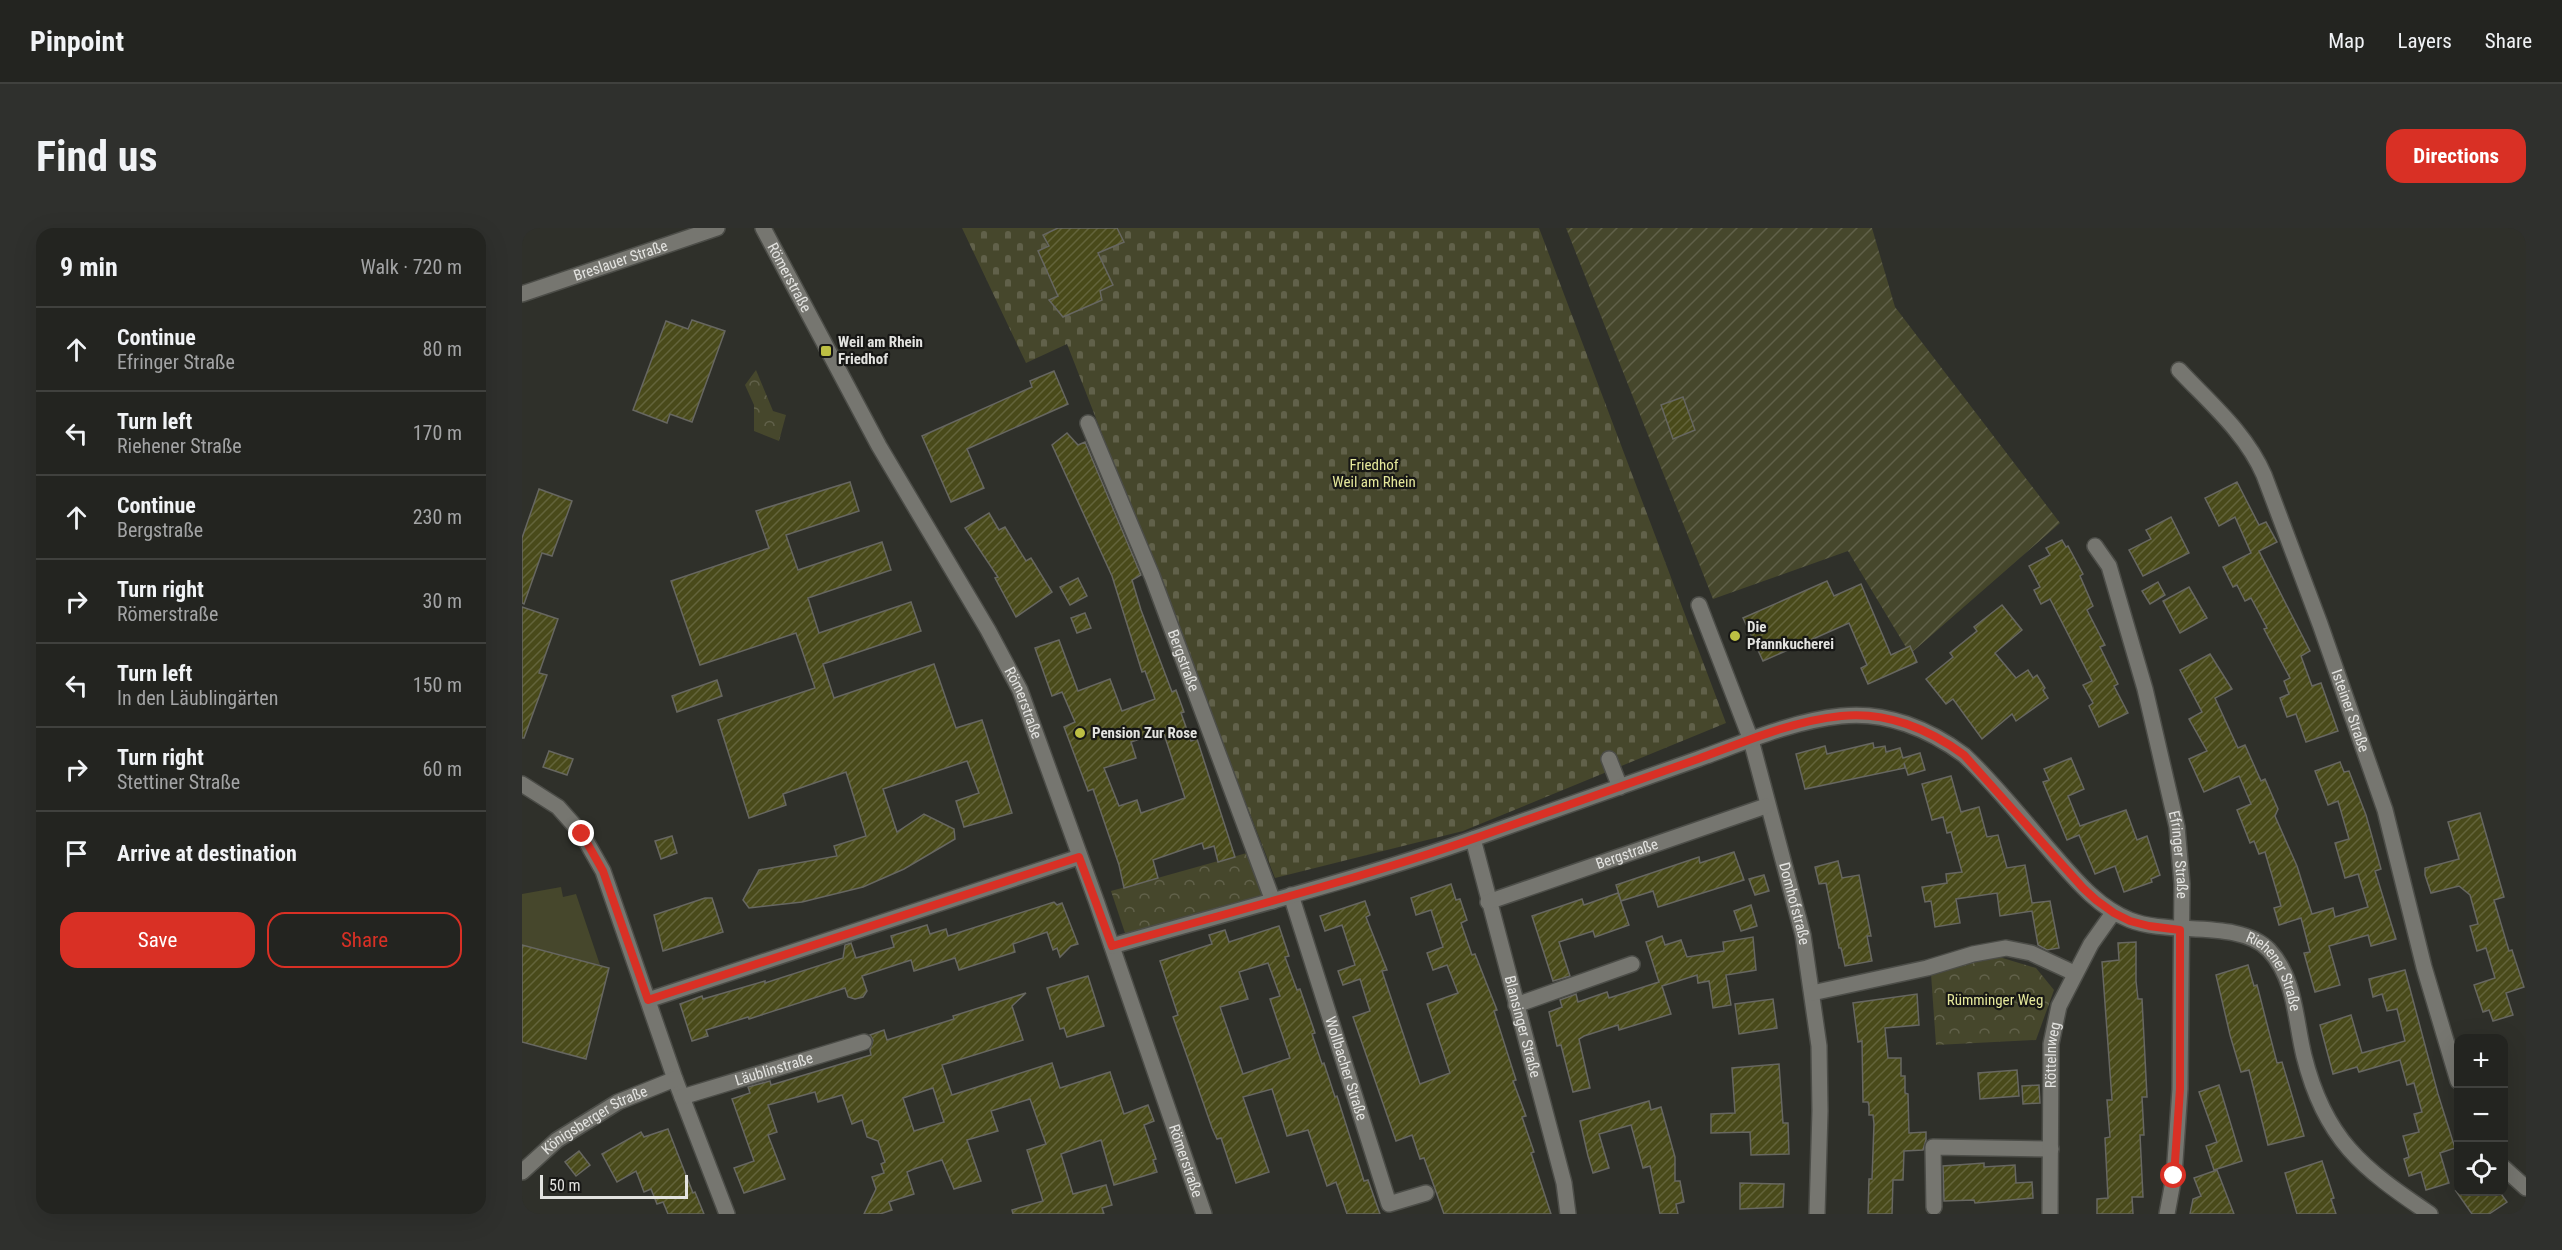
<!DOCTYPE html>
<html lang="en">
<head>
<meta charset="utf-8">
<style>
  :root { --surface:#232420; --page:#2f302d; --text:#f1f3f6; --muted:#a3a4a5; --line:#40413e; --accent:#d93025 }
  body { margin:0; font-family:"Roboto Condensed",sans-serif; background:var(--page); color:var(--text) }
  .controls { position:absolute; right:18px; bottom:18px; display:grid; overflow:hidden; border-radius:12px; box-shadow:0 6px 24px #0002 }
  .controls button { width:54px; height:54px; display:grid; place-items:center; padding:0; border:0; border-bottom:2px solid var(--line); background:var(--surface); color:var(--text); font:30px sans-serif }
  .scale { position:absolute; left:18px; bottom:15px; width:148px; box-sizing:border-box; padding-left:6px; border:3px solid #e3e3e0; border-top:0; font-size:16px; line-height:21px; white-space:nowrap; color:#e3e3e0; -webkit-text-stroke:4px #171715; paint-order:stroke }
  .stop { position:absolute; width:18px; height:18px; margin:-14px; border:4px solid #d93025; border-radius:50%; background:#fff }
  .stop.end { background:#d93025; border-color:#fff; box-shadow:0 2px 6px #0008 }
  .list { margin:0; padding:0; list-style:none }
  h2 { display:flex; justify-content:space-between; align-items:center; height:78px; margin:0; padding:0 24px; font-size:26px }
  h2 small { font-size:20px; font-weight:400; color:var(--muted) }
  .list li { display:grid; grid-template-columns:39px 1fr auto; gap:18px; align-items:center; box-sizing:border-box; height:84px; padding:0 24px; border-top:2px solid var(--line) }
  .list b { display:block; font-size:22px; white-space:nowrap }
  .list p { margin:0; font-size:20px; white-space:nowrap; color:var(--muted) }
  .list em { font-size:20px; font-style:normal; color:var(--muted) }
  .actions { display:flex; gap:12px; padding:18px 24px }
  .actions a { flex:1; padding:14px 0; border:2px solid var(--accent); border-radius:18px; text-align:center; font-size:21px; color:var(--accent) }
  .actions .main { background:var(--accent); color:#fff }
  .icon { flex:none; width:33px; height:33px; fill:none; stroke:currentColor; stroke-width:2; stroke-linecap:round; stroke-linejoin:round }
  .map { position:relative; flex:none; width:2004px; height:986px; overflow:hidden; border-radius:18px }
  header { display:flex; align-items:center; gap:36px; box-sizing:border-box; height:84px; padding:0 30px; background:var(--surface); border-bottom:2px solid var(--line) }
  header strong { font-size:28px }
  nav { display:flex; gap:33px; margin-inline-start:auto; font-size:21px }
  .intro { display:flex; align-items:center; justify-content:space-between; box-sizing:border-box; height:144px; padding:0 36px }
  h1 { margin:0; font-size:42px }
  .button { padding:15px 27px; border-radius:18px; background:var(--accent); color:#fff; font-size:21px; font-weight:700 }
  main { display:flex; gap:36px; padding:0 36px }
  aside { flex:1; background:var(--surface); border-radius:18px; box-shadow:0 6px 24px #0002 }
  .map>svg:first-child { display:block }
  .grass { fill:#46472c }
  .cemetery { fill:url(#cemetery-stones) }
  .park { fill:url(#park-crowns) }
  .garden { fill:url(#garden-furrows) }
  .building { fill:url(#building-hatch); stroke:#676761; stroke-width:1.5; fill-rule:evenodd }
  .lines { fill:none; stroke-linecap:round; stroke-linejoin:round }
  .minor-casing { stroke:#4c4d48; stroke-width:18 }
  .minor { stroke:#767670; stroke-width:15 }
  .route { stroke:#d93025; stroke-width:8 }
  .poi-dot { fill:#bdbf43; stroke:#171715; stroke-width:2 }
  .labels { text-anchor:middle; stroke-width:4.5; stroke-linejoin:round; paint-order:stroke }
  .street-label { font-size:15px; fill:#e3e3e0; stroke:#171715 }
  .poi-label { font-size:15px; font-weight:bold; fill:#e3e3e0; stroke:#171715; text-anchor:start }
  .park-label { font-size:15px; fill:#e5e89b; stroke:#171715 }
</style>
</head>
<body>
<header>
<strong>Pinpoint</strong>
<nav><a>Map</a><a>Layers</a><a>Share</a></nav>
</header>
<div class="intro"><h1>Find us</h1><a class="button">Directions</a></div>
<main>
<aside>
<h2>9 min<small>Walk · 720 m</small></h2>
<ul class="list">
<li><svg class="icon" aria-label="ahead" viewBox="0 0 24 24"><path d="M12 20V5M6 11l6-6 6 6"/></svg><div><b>Continue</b><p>Efringer Straße</p></div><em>80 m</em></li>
<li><svg class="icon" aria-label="left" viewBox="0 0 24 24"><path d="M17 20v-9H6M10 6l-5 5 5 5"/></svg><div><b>Turn left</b><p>Riehener Straße</p></div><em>170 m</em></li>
<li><svg class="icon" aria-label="ahead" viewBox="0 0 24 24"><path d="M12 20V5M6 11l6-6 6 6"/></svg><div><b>Continue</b><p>Bergstraße</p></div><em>230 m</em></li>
<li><svg class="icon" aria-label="right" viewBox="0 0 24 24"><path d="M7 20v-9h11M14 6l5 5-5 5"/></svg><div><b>Turn right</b><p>Römerstraße</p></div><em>30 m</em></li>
<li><svg class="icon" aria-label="left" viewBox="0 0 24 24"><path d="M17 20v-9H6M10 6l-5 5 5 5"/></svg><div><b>Turn left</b><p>In den Läublingärten</p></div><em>150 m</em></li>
<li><svg class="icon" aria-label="right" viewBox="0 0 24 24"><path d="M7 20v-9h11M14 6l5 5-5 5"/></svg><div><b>Turn right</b><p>Stettiner Straße</p></div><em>60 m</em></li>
<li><svg class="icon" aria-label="arrive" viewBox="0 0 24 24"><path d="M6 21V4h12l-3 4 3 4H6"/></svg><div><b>Arrive at destination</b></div></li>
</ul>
<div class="actions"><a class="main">Save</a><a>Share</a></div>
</aside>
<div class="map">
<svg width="2004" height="986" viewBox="0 0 2004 986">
  <defs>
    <pattern id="cemetery-stones" width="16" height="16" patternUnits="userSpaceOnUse" patternTransform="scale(1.5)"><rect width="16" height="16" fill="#46472c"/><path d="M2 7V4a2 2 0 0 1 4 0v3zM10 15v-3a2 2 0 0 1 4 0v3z" fill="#61614a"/></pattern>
    <pattern id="park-crowns" width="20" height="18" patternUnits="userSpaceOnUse" patternTransform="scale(1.5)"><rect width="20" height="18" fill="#46472c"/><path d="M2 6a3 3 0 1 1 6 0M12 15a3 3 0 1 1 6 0" fill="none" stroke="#61614a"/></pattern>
    <pattern id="garden-furrows" width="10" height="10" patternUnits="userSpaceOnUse" patternTransform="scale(1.5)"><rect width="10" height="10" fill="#46472c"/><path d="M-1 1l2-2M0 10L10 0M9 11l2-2" fill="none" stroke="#61614a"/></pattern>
    <pattern id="building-hatch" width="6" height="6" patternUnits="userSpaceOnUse" patternTransform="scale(1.5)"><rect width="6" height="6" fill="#494a1a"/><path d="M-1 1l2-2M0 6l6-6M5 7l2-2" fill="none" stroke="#63643b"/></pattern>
  </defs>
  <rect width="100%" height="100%" fill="#2f302a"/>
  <path class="grass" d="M39,659L41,669L54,666L78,737L0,717V666Z"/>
  <path class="cemetery" d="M440,0H1017L1204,495L941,603L753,650L545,116L504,135Z"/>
  <g class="park">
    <path d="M234,142L251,183L264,187L257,213L232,203V177L223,157Z"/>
    <path d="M732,623L751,673L606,714L589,663Z"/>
    <path d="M1474,728L1514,740L1532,762L1514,812L1414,817L1409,746Z"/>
  </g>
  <path class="garden" d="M1044,0H1350L1373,79L1538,295L1388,426L1326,323L1191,371Z"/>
  <g class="building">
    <path d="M536,0H595L602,14L576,25L591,57L578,63L580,72L541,89L527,72L536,68L516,23L527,18L521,7Z"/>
    <path d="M170,92L203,103L170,194L148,186L145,195L111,182L144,93L166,101Z"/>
    <path d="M532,143L546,176L445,221L462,260L429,274L400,208L510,159L508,153Z"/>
    <path d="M1161,169L1173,202L1151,211L1139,177Z"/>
    <path d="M545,205L556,217L563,214L619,347L610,352L619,382L650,464L654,462L662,484L659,485L669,513L675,511L713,629L696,634L692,618L682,621L680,615L631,632L636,650L602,660L597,637L571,561L566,563L542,499L553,494L540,464L530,468L513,420L537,412L556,463L588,451L600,483L633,471L623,443L620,444L590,348L530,217ZM641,503L663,570L619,585L615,572L597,578L582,540L614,530L609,514Z"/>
    <path d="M328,254L337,283L264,307L276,342L360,314L369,342L286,370L297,405L389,374L399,403L301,436L312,470L412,436L434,500L460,492L490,585L442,599L434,573L457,565L445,533L361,561L375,604L402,586L432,601L433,611L382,641L341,659L280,674L227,680L221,672L237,642L315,628L312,618L344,608L324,544L261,566L264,577L227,590L196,492L293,460L274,405L178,437L149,353L247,320L234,283Z"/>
    <path d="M1715,254L1737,297L1744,294L1755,314L1737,323L1788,423L1779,428L1790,458L1799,455L1816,503L1784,514L1774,486L1765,489L1758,470L1767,466L1762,453L1768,450L1742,401L1745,400L1729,370L1723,373L1715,357L1711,359L1701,339L1729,325L1713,289L1697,298L1683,270Z"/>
    <path d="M17,261L50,273L30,328L20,325L2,376L0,375V310Z"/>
    <path d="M467,285L477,302L483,299L504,333L509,330L530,364L494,389L473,350L476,349L443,300Z"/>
    <path d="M1649,289L1667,325L1621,348L1607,322L1629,311L1624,302Z"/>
    <path d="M1540,312L1544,319L1546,318L1561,346L1558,348L1571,378L1565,382L1583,417L1578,419L1596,456L1592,458L1606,485L1577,499L1567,478L1571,475L1561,457L1570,453L1528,371L1519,376L1512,362L1518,359L1507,338L1528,327L1524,320Z"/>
    <path d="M556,350L565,368L548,377L538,359Z"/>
    <path d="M1305,353L1312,368L1339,356L1369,427L1388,418L1395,434L1346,456L1339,440L1345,437L1327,395L1241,433L1221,390Z"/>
    <path d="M1636,354L1643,367L1628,376L1620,363Z"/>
    <path d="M1667,359L1685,390L1658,405L1641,373Z"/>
    <path d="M1480,377L1500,402L1473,425L1494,450L1506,442L1511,450L1515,447L1523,460L1521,462L1526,470L1494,493L1490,486L1460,511L1431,471L1424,476L1404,451L1431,429L1428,425L1455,403L1452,399Z"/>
    <path d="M0,379L36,391L17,445L25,447L2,510H0Z"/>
    <path d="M563,385L569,400L555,405L549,390Z"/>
    <path d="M1688,426L1710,461L1693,470L1716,520L1723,517L1739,553L1743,551L1756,581L1753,588L1775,638L1790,686L1811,680L1813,689L1846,679L1836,646L1823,650L1813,615L1827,611L1816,573L1806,577L1793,543L1818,534L1822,544L1827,543L1844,587L1859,641L1853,643L1874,711L1849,718L1846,707L1807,718L1818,757L1793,764L1782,725L1788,724L1779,690L1757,697L1752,680L1759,678L1743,624L1737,626L1732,613L1728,615L1715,582L1729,576L1717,548L1682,564L1667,531L1685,523L1667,491L1680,484L1658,442Z"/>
    <path d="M195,452L200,468L155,484L150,468Z"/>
    <path d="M1351,515L1352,520L1363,518L1364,524L1378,520L1381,530L1398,525L1403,542L1386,547L1382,535L1383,540L1283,561L1274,526L1303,518L1305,526Z"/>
    <path d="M27,523L51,531L45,547L21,539Z"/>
    <path d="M1549,530L1562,561L1546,568L1558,598L1604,582L1615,612L1625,608L1638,647L1629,651L1630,654L1602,664L1593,638L1573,646L1557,607L1545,612L1521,554L1527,552L1522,541Z"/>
    <path d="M1429,548L1439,584L1457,579L1465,609L1476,607L1485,640L1503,637L1510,675L1528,673L1537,720L1525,722L1516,717L1510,683L1478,688L1475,665L1434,671L1438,695L1413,699L1409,673L1403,674L1400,659L1425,655L1424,646L1440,644L1429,604L1425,605L1421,589L1410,592L1400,556Z"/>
    <path d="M1958,585L1982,669L1972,672L1987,723L1990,722L2002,759L1984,765L1991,787L1971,793L1967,782L1961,784L1952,757L1973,750L1964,720L1955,723L1948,698L1956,696L1948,667L1937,658L1909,665L1903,647V640L1937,631L1926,594Z"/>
    <path d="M150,608L155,625L139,631L133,613Z"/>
    <path d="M1212,624L1222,652L1136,679L1131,663L1099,673L1094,657L1177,629L1178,635Z"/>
    <path d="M1316,633L1320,650L1337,647L1349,708H1345L1350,733L1323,738L1319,720H1317L1304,655L1297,656L1293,639Z"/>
    <path d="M1242,647L1247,663L1233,667L1227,651Z"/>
    <path d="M929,656L934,672L938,671L945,692L939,695L950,727L953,726L975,782L972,783L994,852L991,853L1004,888L1000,889L1012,924L1009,925L1029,986H922L902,930L898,931L890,907L874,913L831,789L848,783L838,751L821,757L816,743L833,737L820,697L803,703L798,688L843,673L848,687L844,689L865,742L860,743L898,856L928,845L905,776L936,765L925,737L911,742L905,725L921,719L909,682L894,687L889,670Z"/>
    <path d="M1096,665L1107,697L1073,709L1071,703L1037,714L1048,748L1031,753L1010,688L1060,671L1062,677Z"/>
    <path d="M183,670H190L201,704L141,723L132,687Z"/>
    <path d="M532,674L535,677L540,675L556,716L549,718L538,729L535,720L531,722L525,704L491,716L493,724L437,742L433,730L392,743L389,732L340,748L345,763L341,769L333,771L326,769L323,760L227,791L226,789L184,802L186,808L170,813L158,776L180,768L181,771L243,753V755L321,730L323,717L329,715L334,730L372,719L369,708L405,697L408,706L424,701L426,708Z"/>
    <path d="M1229,677L1235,698L1219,703L1212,683Z"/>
    <path d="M757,698L767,728L763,729L775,762L778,761L793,805L790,806L800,836L802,835L813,869L815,868L842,953L846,952L858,986H825L814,954L805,958L786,902L765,908L750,861L721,869L747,944L714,955L699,910L695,911L690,900L666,831L651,789L656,787L638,733L690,716L687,707L703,702L707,714ZM746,735L758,768L748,771L768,830L721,846L698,779L726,771L717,744Z"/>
    <path d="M1140,708L1143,717L1159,712L1165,729L1202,723L1201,714L1231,709L1234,742L1204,747L1209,777L1191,780L1187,753L1176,755L1175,747L1140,758L1149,786L1097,802L1096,797L1062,808L1057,811L1068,860L1051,864L1039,817L1035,818L1027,784L1040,779L1038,772L1054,766L1056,774L1085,764L1087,770L1137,754L1124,714Z"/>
    <path d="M1614,714V753L1616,771H1620L1625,869H1620L1622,907H1618L1621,969H1610L1611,986H1575V971L1586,970L1583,910L1588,909L1585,872H1590L1580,734L1597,732L1596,715Z"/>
    <path d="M0,717L87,740L64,831L0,814Z"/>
    <path d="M1726,737L1732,758L1735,757L1755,835L1760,834L1782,908L1746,917L1727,842L1719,844L1708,807L1694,747Z"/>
    <path d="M1883,742L1916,866L1933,920L1918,925L1927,955L1904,962L1899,944L1887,948L1882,931L1887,929L1881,908L1897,904L1892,886L1900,884L1892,855L1885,857L1878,832L1837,844L1835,839L1811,846L1798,797L1829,787L1840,825L1883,813L1875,781L1865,783L1860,766L1851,769L1847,751Z"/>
    <path d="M566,748L582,798L545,809L542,800L538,801L525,760Z"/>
    <path d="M504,765L490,778L501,812L420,837L430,867L530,835L538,860L588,844L602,886L626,877L632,893L622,897L634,931L631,932L635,944L592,957L579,912L539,926L551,966L584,957L590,977L580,980L582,986H491L490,982L521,973L505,922L524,916L508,871L469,883L476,903L445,912L459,953L432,961L420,932L392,941L385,944L392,966L367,974L370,982L358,986H342L354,961L350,949L362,945L359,936L363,934L356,913L345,909L340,892L330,896L320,867L296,874L293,864L246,877L255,904L246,907L263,951L222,965L212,940L232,933L210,871L228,865L226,859L248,853L249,857L349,827L348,822L351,812L348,807L362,802L365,812L432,791L431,788ZM411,860L422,894L392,903L381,870Z"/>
    <path d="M1395,766L1397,797L1363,800L1366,830H1379V848H1383V865L1386,866L1387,905L1404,904V912L1401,922L1382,923L1381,952H1371L1370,986H1346L1347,951H1350L1352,896L1351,887H1347V878L1346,874H1341L1340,813L1336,814L1331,775Z"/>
    <path d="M1251,771L1255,800L1217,806L1213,776Z"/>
    <path d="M1257,836L1261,895H1266L1267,926L1229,927L1228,904L1189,905V886L1213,885L1210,840Z"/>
    <path d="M1495,842L1497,868L1458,871L1456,845Z"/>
    <path d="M1517,857L1518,875L1501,876L1500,858Z"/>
    <path d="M1697,857L1720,933L1692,942L1684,918L1695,914L1677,864Z"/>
    <path d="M1127,873L1129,882L1139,879L1153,929V953H1158L1162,974L1154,976L1156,986H1138L1128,938L1121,940L1109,897L1077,906L1087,940L1071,945L1066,928L1058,893Z"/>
    <path d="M146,901L171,965L173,964L182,986H146L141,974L135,976L129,961L122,964L114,943L95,954L80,926L119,904L122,909Z"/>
    <path d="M57,923L68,937L54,948L43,934Z"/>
    <path d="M1800,933L1812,970L1809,971L1814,986H1775L1763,945Z"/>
    <path d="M1462,935V939L1493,937L1494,955L1510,954L1511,970L1453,975L1452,972L1422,973L1421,938Z"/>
    <path d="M1695,942L1712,986H1668L1671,971L1679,968L1672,950Z"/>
    <path d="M1218,955L1262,956L1261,979L1218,981Z"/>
    <path d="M1934,963H1977L1985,974L1967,986H1950Z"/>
  </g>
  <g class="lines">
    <defs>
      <g id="minor">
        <path id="s1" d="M241,0L357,218L466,402L498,462L575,675L682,986"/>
        <path id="s2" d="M0,66L195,0"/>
        <path id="s3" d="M1657,142C1688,175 1724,205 1742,247L1798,396L1863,582L1902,739L1936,853"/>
        <path id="s4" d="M566,195L630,348L751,673"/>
        <path id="s5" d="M1573,318L1587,338L1623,461L1655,599L1660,656L1658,861L1652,948L1645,986"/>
        <path id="s6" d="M1177,377L1229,512L1281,707L1297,818L1298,883L1295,986"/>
        <path d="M1087,531L1098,559"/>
        <path d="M0,556L36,579L60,606L81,643L153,851L205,986"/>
        <path id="s7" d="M951,611L1042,955L1046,986"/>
        <path id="s8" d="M769,667L867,976L904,965"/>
        <path id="s9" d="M966,674L1244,578"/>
        <path id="s10" d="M590,718C719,681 850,648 976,602C1043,578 1110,555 1176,531C1223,514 1270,493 1319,488C1364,483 1407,501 1442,527C1473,556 1501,592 1530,625C1552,650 1575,679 1608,692C1647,708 1718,691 1747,722C1774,751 1773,792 1782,828C1803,912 1840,940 1908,986"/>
        <path d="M1290,765L1405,740L1451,726L1484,720L1509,725L1552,745"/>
        <path d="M126,772L557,629"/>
        <path d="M994,777L1110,736"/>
        <path id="s11" d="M160,869L342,814"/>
        <path d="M1982,940L2004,960"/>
        <path id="s12" d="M0,944L35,912L96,874L153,851"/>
        <path d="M1412,979L1411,919L1529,921"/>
        <path id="s13" d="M1528,986L1529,816L1537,778L1569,716L1591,685"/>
      </g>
    </defs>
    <use href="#minor" class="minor-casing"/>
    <use href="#minor" class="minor"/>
  </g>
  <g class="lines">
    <path class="route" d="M60,606L81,643L126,772L557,629L590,718C719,681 850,648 976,602C1043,578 1110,555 1176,531C1222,514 1270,493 1319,488C1364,483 1407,501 1442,527L1561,660L1574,672L1592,685L1608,693L1627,698L1658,702V861L1652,948"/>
  </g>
  <g class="poi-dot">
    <rect x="298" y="117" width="12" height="12" rx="3"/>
    <circle cx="1213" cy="408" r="6"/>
    <circle cx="558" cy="505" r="6"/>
  </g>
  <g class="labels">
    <g class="street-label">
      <text dy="5" stroke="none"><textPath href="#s2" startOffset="104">Breslauer Straße</textPath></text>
      <text dy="5" stroke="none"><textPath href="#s1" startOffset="56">Römerstraße</textPath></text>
      <text dy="5" stroke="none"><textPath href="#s4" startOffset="256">Bergstraße</textPath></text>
      <text dy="5" stroke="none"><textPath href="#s1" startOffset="542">Römerstraße</textPath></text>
      <text dy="5" stroke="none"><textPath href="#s3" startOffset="387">Isteiner Straße</textPath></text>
      <text dy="5" stroke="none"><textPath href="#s9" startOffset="147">Bergstraße</textPath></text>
      <text dy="5" stroke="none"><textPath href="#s5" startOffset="322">Efringer Straße</textPath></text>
      <text dy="5" stroke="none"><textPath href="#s6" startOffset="314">Domhofstraße</textPath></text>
      <text dy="5" stroke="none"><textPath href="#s10" startOffset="1298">Riehener Straße</textPath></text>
      <text dy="5" stroke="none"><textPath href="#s7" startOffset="194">Blansinger Straße</textPath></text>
      <text dy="5" stroke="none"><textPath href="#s13" startOffset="159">Röttelnweg</textPath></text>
      <text dy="5" stroke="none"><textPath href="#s8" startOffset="182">Wollbacher Straße</textPath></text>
      <text dy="5" stroke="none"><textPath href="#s11" startOffset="96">Läublinstraße</textPath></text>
      <text dy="5" stroke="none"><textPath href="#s12" startOffset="90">Königsberger Straße</textPath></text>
      <text dy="5" stroke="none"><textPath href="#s1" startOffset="1028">Römerstraße</textPath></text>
    </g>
    <g class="poi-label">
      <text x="316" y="119">Weil am Rhein<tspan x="316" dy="17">Friedhof</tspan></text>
      <text x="1225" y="404">Die<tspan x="1225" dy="17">Pfannkucherei</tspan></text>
      <text x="570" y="510">Pension Zur Rose</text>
    </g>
    <g class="park-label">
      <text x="852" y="242">Friedhof<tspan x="852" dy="17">Weil am Rhein</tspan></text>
      <text x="1473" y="777">Rümminger Weg</text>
    </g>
  </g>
</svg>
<div class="controls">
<button>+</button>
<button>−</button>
<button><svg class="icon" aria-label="locate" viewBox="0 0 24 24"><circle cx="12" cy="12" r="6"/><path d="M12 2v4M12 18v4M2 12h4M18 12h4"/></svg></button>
</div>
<div class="scale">50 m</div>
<div class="stop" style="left:1652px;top:948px"></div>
<div class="stop end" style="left:60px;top:606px"></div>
</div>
</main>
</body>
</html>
